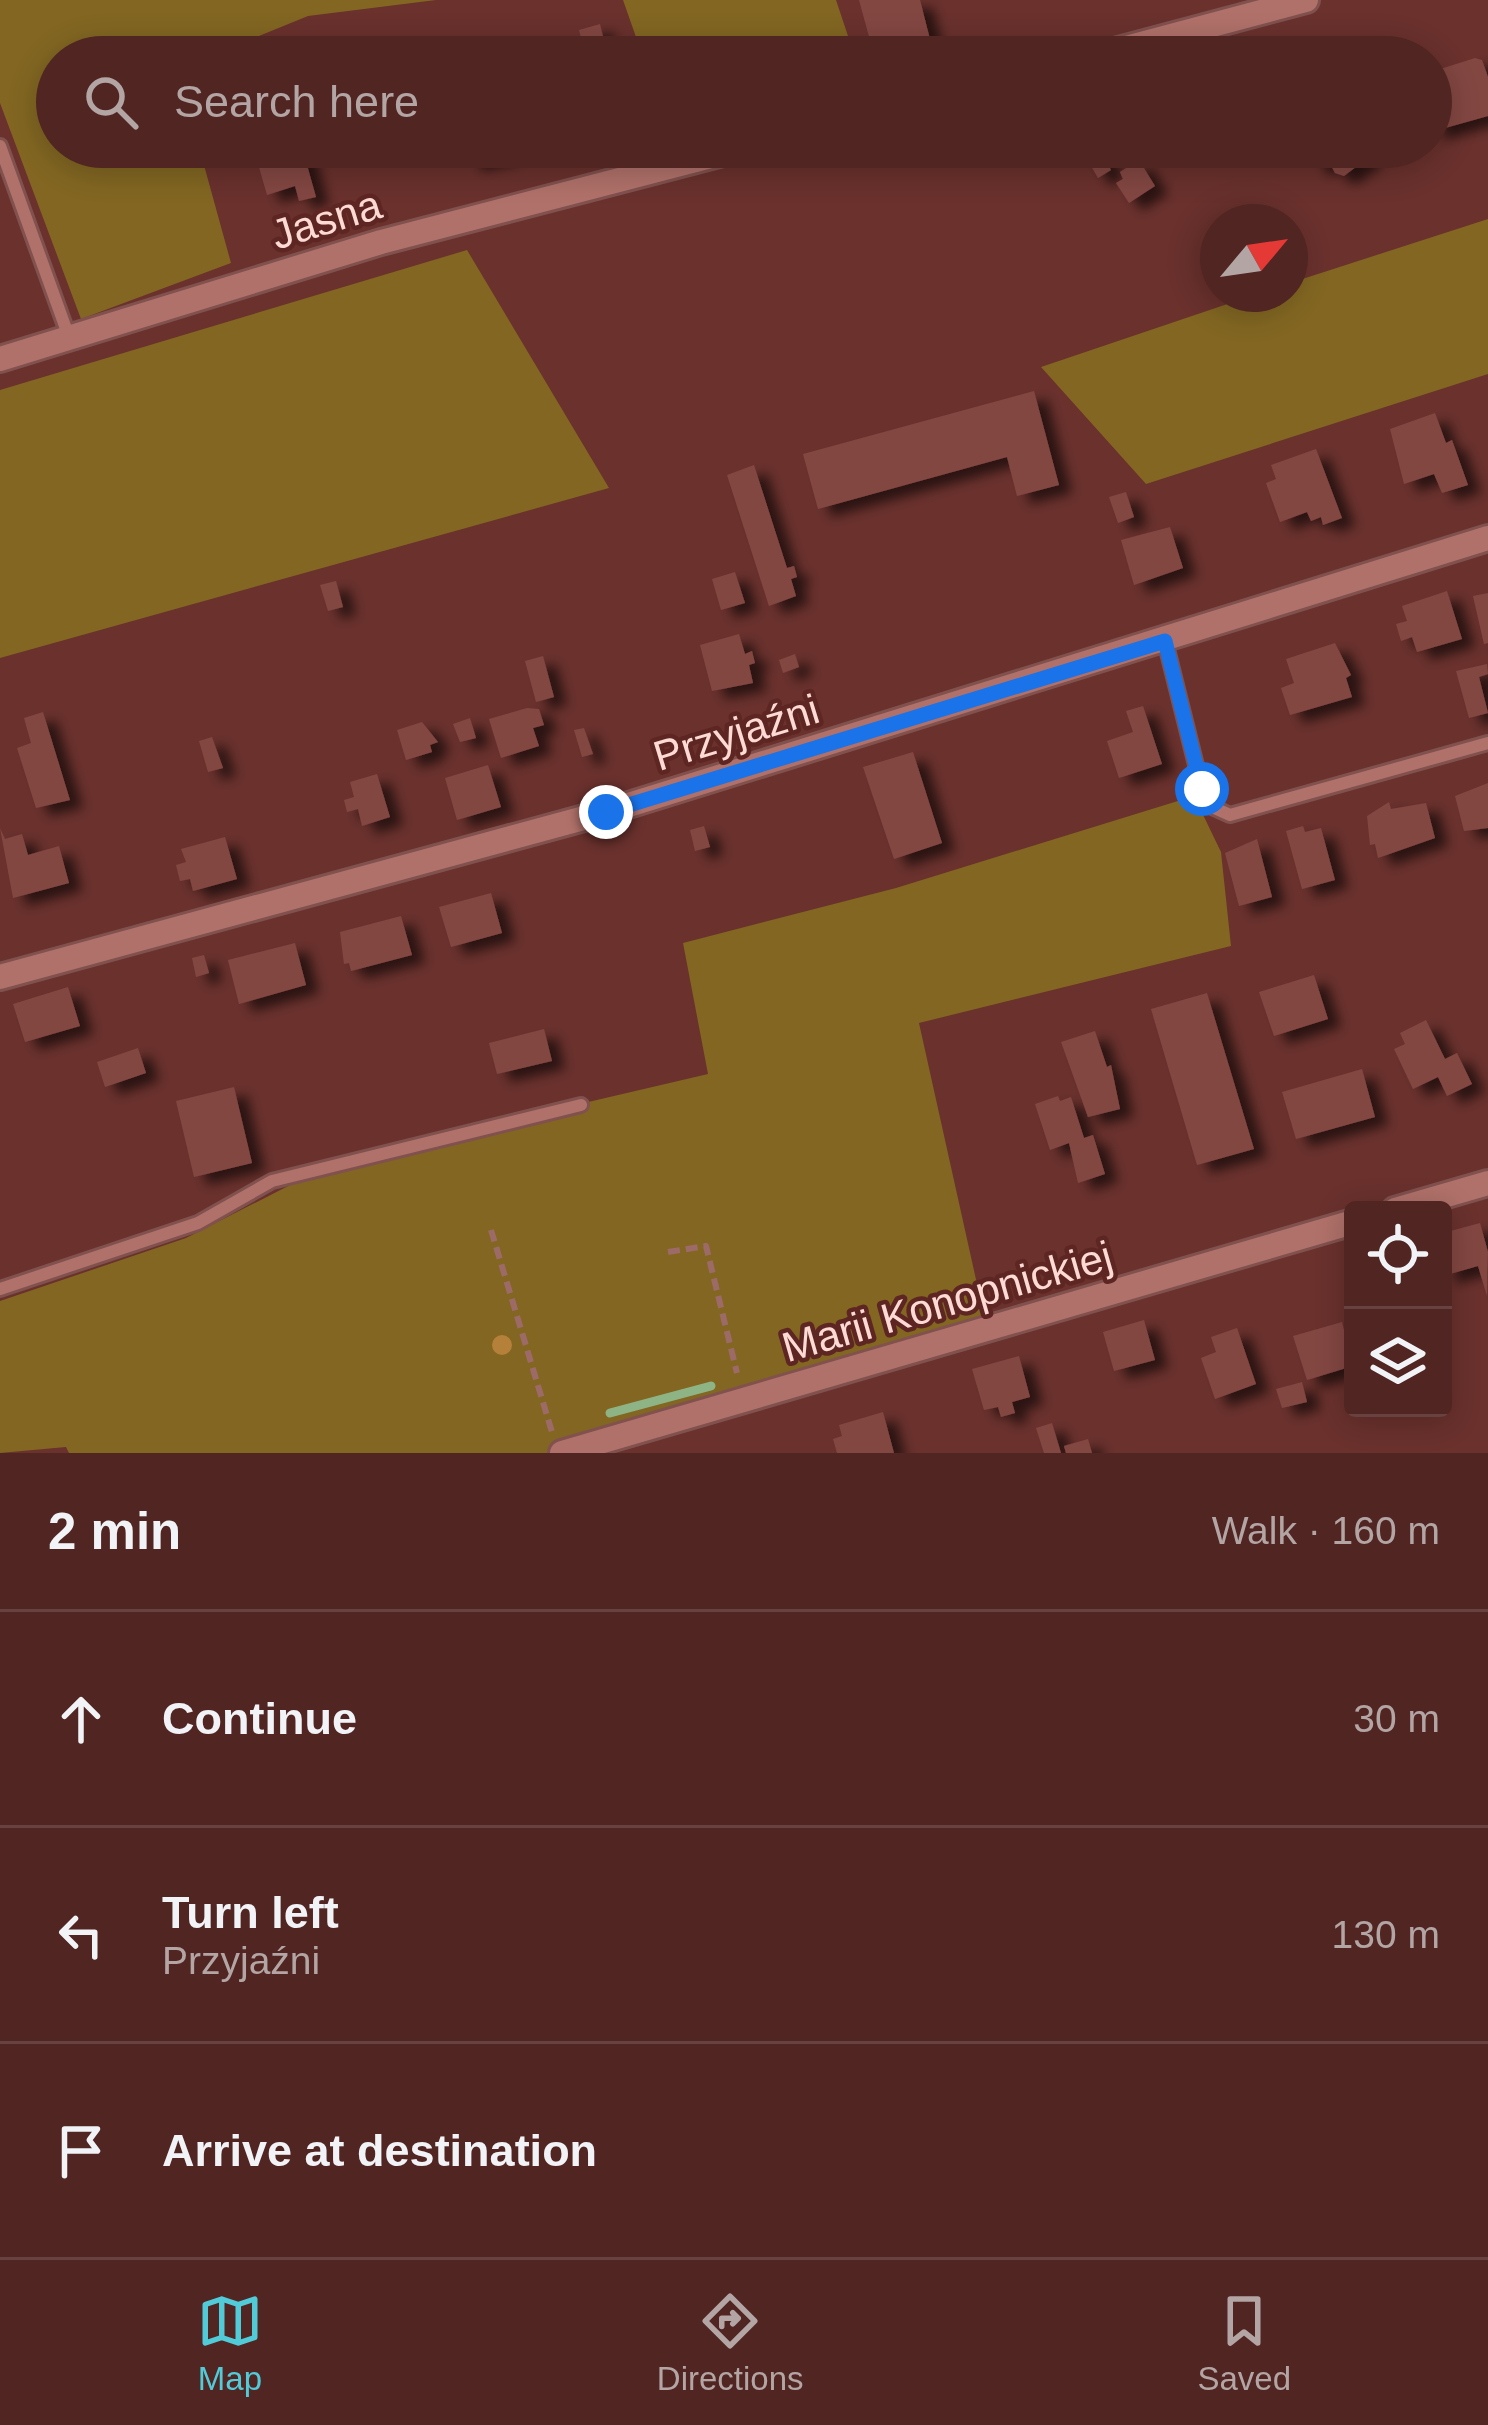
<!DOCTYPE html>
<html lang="en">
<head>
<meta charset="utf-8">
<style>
  :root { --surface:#502522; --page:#5a312f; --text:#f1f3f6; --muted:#b4a5a5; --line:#674240; --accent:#52cbd9 }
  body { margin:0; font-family:Helvetica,sans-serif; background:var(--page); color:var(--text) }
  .controls { position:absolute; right:36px; bottom:36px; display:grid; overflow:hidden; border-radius:12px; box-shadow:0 6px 30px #0003 }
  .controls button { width:108px; height:108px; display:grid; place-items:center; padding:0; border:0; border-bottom:3px solid var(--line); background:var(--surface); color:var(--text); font:60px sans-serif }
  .compass { position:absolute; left:1200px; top:204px; width:108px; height:108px; border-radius:50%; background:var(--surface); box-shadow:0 6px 30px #0003; rotate:61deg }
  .stop { position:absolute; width:36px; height:36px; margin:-27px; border:9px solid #1a73e8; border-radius:50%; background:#fff }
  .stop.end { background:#1a73e8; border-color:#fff; box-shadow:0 3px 12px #0008 }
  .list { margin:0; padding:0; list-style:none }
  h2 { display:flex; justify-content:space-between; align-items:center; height:156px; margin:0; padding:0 48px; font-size:51px }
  h2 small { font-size:39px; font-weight:400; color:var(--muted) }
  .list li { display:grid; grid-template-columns:78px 1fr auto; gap:36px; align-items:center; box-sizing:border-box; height:216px; padding:0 48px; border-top:3px solid var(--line) }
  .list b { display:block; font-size:45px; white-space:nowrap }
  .list p { margin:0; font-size:39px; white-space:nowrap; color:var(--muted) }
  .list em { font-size:39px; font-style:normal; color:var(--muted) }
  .icon { flex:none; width:66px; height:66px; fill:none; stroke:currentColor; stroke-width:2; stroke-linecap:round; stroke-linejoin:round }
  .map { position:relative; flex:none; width:1488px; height:1453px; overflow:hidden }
  .search { position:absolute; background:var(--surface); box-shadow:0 6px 30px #0003; left:36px; right:36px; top:36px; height:132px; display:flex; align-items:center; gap:30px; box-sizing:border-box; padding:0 42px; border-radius:66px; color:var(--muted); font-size:45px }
  .sheet { height:804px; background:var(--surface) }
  nav { display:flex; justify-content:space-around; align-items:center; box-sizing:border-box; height:168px; border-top:3px solid var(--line); background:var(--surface); font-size:33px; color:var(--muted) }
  nav a { display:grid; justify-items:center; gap:6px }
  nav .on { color:var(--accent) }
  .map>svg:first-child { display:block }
  .green { fill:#826622 }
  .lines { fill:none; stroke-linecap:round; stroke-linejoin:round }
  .stream { stroke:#8eb486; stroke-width:9 }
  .building { fill:#834742; filter:url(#shadow) }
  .service-casing { stroke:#81514e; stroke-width:18 }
  .minor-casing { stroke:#81514e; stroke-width:30 }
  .path { stroke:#9d6b67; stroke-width:6; stroke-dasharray:12 6; stroke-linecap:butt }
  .service { stroke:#b0716a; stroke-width:12 }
  .minor { stroke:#b0716a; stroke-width:24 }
  .tree { fill:#b58039 }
  .route { stroke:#1a73e8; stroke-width:15 }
  .labels { text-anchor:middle; stroke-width:9; stroke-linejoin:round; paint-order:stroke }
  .street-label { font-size:42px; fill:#fedad5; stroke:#5e2622 }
</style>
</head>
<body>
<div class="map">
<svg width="1488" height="1453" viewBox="0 0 1488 1453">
  <defs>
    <filter id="shadow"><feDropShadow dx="13" dy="8" stdDeviation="6" flood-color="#0009"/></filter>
  </defs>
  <rect width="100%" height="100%" fill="#6a312d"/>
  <g class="green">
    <path d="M0,0H436L308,16L207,57H57V147H199L231,263L81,319L0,103Z"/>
    <path d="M623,0H836L855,57H643Z"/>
    <path d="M1488,219V374L1146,484L1041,367L1257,294H1290V283Z"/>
    <path d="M467,250L609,488L0,658V390Z"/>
    <path d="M1194,796L1221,852L1231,946L919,1023L987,1329L559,1453H69L66,1447L0,1453V1301L186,1238L296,1182L376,1163L375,1152L708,1074L683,943L896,888Z"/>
  </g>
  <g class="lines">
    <path class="stream" d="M610,1413L711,1386"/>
  </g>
  <g class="building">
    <path d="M859,0H920L932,47L892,57L874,55Z"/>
    <path d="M600,24L608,57H560L584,49L579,30Z"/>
    <path d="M1475,58L1482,60L1488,77V116L1431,132V72Z"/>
    <path d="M265,147H302L316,197L299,201L295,186L267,195L254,150Z"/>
    <path d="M465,147H506L508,154L469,163Z"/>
    <path d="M1080,147H1099L1111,170L1098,178Z"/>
    <path d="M1307,147H1365L1369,157L1344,176L1335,173L1329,162L1316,168Z"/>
    <path d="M1139,160L1155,186L1129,203L1116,183L1123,179L1120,172Z"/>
    <path d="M1034,391L1059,485L1017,496L1007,457L818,509L803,454Z"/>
    <path d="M1435,413L1446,443L1452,440L1468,485L1442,493L1434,474L1404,484L1390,429Z"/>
    <path d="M1316,449L1342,518L1323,525L1321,517L1311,521L1307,512L1280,522L1266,483L1276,479L1271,465Z"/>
    <path d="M754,465L787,568L794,566L797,577L791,579L796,596L769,606L727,475Z"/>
    <path d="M1126,492L1134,517L1118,523L1109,497Z"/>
    <path d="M1170,527L1183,568L1134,585L1121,540Z"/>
    <path d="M735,572L745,603L721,610L712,579Z"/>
    <path d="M336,581L343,607L328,611L320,585Z"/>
    <path d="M1447,591L1462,639L1417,652L1412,637L1401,641L1396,624L1407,621L1402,606Z"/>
    <path d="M1488,593V643L1484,644L1473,596Z"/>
    <path d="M739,634L745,654L752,651L755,663L749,665L753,683L712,691L700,645Z"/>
    <path d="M1335,643L1351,675L1346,678L1352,697L1290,715L1281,688L1294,683L1286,659Z"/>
    <path d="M795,654L799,667L783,673L779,660Z"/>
    <path d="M543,656L554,697L536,702L525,661Z"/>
    <path d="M1487,664L1488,674L1479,677L1488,713L1469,718L1456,671Z"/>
    <path d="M1143,706L1162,764L1119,778L1107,741L1133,732L1126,711Z"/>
    <path d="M527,708L539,709L544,725L533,728L539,746L501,758L489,719Z"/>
    <path d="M43,712L70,800L36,808L17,748L31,743L24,718Z"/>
    <path d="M470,718L476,738L460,742L453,724Z"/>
    <path d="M422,722L438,742L430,745L432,752L406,760L397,730Z"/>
    <path d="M584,728L593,754L582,757L574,730Z"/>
    <path d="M212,737L223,768L208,772L199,741Z"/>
    <path d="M913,752L942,843L894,859L863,767Z"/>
    <path d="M488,765L501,807L457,820L445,778Z"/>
    <path d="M377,774L390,817L362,826L358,809L347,812L344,800L354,797L350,782Z"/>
    <path d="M1488,783V828L1464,831L1455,796Z"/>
    <path d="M1389,802L1391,809L1426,803L1435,838L1378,858L1375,844L1370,845L1367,816Z"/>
    <path d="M704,826L710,847L695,851L690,830Z"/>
    <path d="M1303,826L1305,832L1321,828L1335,880L1302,889L1286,831Z"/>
    <path d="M0,828L5,839L22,834L28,855L59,846L69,883L13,898Z"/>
    <path d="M225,837L237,879L193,891L190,879L180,881L176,865L186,862L181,849Z"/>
    <path d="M1257,839L1272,897L1239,906L1225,853Z"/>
    <path d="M491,893L502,933L451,947L439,907Z"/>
    <path d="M401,916L412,955L351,971L349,963L344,964L340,932Z"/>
    <path d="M295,943L306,985L239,1004L228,960Z"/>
    <path d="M204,955L209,973L196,977L192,958Z"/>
    <path d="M1314,975L1328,1019L1274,1036L1259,992Z"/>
    <path d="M68,987L80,1026L25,1042L13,1004Z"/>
    <path d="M1207,993L1254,1149L1197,1165L1151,1009Z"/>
    <path d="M1426,1020L1445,1059L1457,1053L1472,1084L1447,1096L1438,1077L1413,1089L1394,1049L1405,1044L1400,1033Z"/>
    <path d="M544,1029L552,1061L497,1074L489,1043Z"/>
    <path d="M1095,1031L1107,1067L1111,1065L1120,1109L1088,1117L1061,1042Z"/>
    <path d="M138,1048L146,1073L105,1087L97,1062Z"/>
    <path d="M1362,1069L1375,1117L1296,1139L1282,1092Z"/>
    <path d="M234,1087L252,1163L194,1177L176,1101Z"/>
    <path d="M1058,1096L1060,1101L1071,1097L1084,1138L1093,1135L1105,1174L1078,1183L1069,1143L1050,1150L1035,1104Z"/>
    <path d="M1480,1223L1488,1252L1487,1296L1478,1266L1443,1276V1233Z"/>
    <path d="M1144,1320L1155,1360L1114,1371L1103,1332Z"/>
    <path d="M1342,1322L1353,1366L1307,1380L1293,1336Z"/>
    <path d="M1237,1328L1256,1384L1215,1399L1201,1358L1216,1352L1211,1337Z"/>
    <path d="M1019,1356L1030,1397L1012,1402L1015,1413L1001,1417L998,1407L984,1410L972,1369Z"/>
    <path d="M1302,1382L1307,1402L1282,1408L1276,1389Z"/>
    <path d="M883,1412L894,1453H837L833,1439L842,1436L839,1425Z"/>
    <path d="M1052,1423L1061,1453H1044L1036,1428Z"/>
    <path d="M1088,1439L1092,1453H1066L1064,1446Z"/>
  </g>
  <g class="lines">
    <defs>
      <g id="service">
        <path d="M0,146L69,337"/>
        <path d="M1165,641L1202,789L1210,806L1230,815L1488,743"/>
        <path d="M0,1289L198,1223L272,1181L581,1105"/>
      </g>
      <g id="minor">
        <path d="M1092,57L1306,0"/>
        <path d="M0,359L381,242L746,147"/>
        <path d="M0,977L606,812L1488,538"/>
        <path d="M1395,1210L1488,1183"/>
        <path d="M562,1453L1353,1222"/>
      </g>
    </defs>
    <use href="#service" class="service-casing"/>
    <use href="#minor" class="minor-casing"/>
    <g class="path">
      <path d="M491,1230L552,1432"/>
      <path d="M668,1252L706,1246L737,1373"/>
    </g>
    <use href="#service" class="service"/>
    <use href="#minor" class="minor"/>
  </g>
  <circle class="tree" cx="502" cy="1345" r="10"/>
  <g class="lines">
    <path class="route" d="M606,812L1165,641L1202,789"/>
  </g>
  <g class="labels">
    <g class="street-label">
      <text transform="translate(326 219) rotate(-17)" y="15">Jasna</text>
      <text transform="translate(736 732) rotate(-17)" y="15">Przyjaźni</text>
      <text transform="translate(947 1301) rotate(-16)" y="15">Marii Konopnickiej</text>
    </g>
  </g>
</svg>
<div class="controls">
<button><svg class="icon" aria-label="locate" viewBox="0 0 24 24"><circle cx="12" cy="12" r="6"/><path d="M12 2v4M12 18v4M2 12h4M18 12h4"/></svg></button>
<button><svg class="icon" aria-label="layers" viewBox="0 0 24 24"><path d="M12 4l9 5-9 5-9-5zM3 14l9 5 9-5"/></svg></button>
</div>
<svg class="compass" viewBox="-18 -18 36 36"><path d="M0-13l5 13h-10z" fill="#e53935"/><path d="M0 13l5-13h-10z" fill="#b4a5a5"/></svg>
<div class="stop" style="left:1202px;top:789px"></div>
<div class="stop end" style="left:606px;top:812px"></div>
<div class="search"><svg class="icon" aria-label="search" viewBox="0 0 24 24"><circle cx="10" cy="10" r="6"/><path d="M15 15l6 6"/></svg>Search here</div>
</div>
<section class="sheet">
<h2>2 min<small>Walk · 160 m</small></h2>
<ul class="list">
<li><svg class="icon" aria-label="ahead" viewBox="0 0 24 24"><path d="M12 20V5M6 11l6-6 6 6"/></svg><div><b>Continue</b></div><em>30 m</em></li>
<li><svg class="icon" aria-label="left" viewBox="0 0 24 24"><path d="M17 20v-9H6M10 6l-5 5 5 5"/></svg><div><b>Turn left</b><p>Przyjaźni</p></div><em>130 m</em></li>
<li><svg class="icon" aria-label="arrive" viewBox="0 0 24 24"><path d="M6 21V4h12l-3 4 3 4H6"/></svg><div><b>Arrive at destination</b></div></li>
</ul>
</section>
<nav>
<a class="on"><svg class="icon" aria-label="map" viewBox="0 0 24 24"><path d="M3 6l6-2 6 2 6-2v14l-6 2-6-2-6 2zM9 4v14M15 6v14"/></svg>Map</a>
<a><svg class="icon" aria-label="directions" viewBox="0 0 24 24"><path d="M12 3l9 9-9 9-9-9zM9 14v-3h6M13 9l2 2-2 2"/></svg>Directions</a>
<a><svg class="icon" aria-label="saved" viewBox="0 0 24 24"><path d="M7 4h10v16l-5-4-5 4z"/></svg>Saved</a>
</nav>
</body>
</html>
